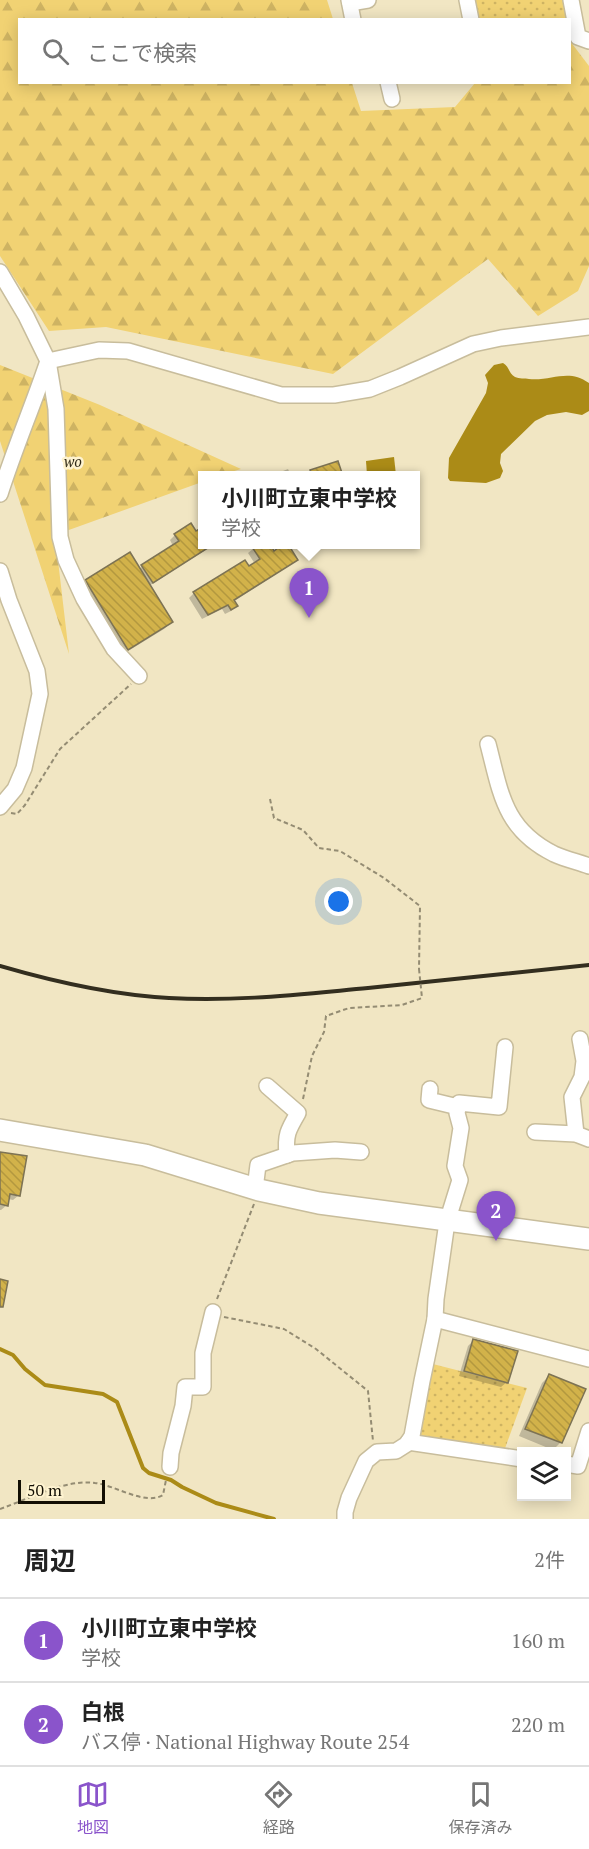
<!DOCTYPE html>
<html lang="ja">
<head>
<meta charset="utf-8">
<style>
  :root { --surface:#fff; --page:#f2f2f2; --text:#222; --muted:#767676; --line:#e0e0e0; --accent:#8a54cb }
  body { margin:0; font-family:"PT Serif","Noto Sans JP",serif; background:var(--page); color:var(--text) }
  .controls { position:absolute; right:18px; bottom:18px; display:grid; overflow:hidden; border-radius:0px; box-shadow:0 3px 15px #0003 }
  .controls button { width:54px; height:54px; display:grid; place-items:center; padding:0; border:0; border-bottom:2px solid var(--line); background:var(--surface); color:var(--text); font:30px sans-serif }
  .scale { position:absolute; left:18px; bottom:15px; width:87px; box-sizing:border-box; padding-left:6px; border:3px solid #120e03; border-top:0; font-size:16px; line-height:21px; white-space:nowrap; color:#120e03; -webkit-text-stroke:4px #fef3d0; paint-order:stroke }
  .you { position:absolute; left:339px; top:902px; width:21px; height:21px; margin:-15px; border:4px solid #fff; border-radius:50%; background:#1a73e8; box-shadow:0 0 0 9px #1a73e833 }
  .badge { display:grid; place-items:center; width:39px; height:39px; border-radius:50%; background:var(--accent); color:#fff; font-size:20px; font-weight:700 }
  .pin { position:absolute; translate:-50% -50px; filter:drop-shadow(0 2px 3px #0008) }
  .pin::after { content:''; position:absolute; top:32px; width:21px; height:18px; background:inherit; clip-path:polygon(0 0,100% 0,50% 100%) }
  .popup { position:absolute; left:198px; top:471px; width:222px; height:78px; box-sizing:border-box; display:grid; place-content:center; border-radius:0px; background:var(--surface); filter:drop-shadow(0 2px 4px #0005); font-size:20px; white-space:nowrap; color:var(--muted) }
  .popup b { font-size:22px; color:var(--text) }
  .popup::after { content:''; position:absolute; left:50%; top:100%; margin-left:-12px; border:12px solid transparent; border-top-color:var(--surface) }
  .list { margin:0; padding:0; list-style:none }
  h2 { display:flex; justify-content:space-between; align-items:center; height:78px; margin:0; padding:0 24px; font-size:26px }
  h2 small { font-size:20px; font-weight:400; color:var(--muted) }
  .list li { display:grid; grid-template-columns:39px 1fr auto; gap:18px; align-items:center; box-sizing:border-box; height:84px; padding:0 24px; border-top:2px solid var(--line) }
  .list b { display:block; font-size:22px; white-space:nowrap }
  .list p { margin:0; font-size:20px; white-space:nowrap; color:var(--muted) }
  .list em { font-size:20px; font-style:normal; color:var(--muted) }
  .icon { flex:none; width:33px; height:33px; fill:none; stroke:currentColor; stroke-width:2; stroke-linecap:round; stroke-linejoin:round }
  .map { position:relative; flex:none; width:589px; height:1519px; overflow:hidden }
  .search { position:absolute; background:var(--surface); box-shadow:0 3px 15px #0003; left:18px; right:18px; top:18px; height:66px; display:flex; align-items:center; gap:15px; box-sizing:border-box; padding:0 21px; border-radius:0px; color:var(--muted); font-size:22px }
  .sheet { height:246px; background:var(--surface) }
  nav { display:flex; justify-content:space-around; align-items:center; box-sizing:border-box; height:84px; border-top:2px solid var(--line); background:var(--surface); font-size:16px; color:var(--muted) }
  nav a { display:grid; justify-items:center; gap:3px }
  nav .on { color:var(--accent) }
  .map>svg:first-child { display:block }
  .green { fill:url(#green-dots) }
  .forest { fill:url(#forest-firs) }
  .water { fill:#ab8b17 }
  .shadow { fill:#0003 }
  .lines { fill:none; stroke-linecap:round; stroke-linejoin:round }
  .stream { stroke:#ab8b17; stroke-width:4 }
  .building { fill:url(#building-back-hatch); stroke:#7d7354; stroke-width:1.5 }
  .minor-casing { stroke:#c8bd9c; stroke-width:18 }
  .highway-casing { stroke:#c8bd9c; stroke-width:24 }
  .path { stroke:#948c73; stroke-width:2; stroke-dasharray:4.5 3; stroke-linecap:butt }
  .minor { stroke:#fff; stroke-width:15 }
  .highway { stroke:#fff; stroke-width:21 }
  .rail { stroke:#332e1f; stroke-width:4 }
  .path-bridge { stroke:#948c73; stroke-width:2; stroke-dasharray:4.5 3; stroke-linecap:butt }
  .labels { text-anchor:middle; stroke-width:5; stroke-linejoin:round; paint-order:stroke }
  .park-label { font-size:15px; font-style:italic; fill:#2f2917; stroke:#fef3d0 }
</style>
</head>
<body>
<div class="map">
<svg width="589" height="1519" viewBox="0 0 589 1519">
  <defs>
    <pattern id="green-dots" width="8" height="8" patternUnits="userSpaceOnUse" patternTransform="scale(1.5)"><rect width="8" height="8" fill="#f1d273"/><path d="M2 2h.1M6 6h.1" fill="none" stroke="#ceb362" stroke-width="1.8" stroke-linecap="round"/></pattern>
    <pattern id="forest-firs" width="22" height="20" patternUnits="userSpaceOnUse" patternTransform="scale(1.5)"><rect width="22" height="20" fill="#f1d273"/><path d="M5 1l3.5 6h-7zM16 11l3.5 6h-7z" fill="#ceb362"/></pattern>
    <pattern id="building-back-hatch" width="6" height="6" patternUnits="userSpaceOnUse" patternTransform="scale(1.5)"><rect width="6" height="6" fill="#d2b24a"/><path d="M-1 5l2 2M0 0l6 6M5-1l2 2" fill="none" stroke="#b3983f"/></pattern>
  </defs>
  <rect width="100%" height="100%" fill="#f1e6c3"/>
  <g class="green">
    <path d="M470,0H566L570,20L473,19Z"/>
    <path d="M429,1363L527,1388L504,1451L423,1440L417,1433Z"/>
  </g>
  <g class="forest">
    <path d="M0,0H327L333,19L20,20V82L352,83L361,111L455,107L475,83L570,82V41L589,66V266L578,291L538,316L488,259L333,374L106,327L49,331L0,256Z"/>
    <path d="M0,365L100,405L241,469L221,475L202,476V482L55,535L69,654L0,441Z"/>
  </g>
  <g class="water">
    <path d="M503,363C509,366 509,374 515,377C519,379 525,378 529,379C553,381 568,368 589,383V411L582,415L566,412L547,415L535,421L501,454L500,463L503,471L500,478L486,483L450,481L448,478L449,458L486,393L488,383L485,375L494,365Z"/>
    <path d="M394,457L396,475H367L366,461Z"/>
  </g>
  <g class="shadow">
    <path d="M288,469L291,476H275L278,473Z"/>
    <path d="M202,529V544H215L149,586L171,622L164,629L120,656L78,589L86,581L129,554L139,569L173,546L170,540L175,535L196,533Z"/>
    <path d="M259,544H272L270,547L273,553L286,544H298L289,550L296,560L290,565L233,602L236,606L231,611L225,614L222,609L202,619L189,598L194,593L255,564L248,553Z"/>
    <path d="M0,1153L19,1195L13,1200L8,1199L7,1205L1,1210H0Z"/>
    <path d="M474,1340L507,1382L501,1387L459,1376L468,1346Z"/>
    <path d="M549,1376L584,1390L560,1443L553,1450L519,1436L542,1383Z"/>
  </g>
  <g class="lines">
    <path class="stream" d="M0,1349L13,1355L25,1369L45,1385L103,1394L117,1402L143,1468L149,1473L171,1480L182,1487L216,1503L274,1519"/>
  </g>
  <g class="building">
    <path d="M338,461L343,476H296L306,472L307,474L311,473L310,470Z"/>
    <path d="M191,523L196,531L202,527V544H214L153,583L141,565L179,541L174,534Z"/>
    <path d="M256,544H272L271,545L274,551L283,544H288L298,560L234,600L238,606L231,610L228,605L208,615L193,592L245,560L249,566L260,559L252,547Z"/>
    <path d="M130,552L173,622L128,650L85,580Z"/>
    <path d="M0,1152L27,1156L20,1196L10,1194L8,1206L0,1204Z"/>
    <path d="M0,1279L8,1281L3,1307H0Z"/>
    <path d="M473,1339L518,1351L508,1383L464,1371Z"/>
    <path d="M549,1374L586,1389L562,1443L525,1429Z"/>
  </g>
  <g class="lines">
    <defs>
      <g id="minor">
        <path d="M349,0L353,20"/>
        <path d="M467,0L471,20"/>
        <path d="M571,0L578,37L589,41"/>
        <path d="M350,3L368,0"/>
        <path d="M388,82L392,99"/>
        <path d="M0,272L26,316L48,361L56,409L60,537L66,560L84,599L114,649L139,676"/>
        <path d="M48,361L99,350L128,351L281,395H334L370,389L400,377L473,344L501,338L589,327"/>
        <path d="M0,494C14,450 32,408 47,364"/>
        <path d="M0,571L9,600L37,671L40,694L24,768L15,789L0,807"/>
        <path d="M488,744C501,794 504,829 554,854C565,859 578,862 589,866"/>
        <path d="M267,1086L298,1113C288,1130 285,1135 287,1155"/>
        <path d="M430,1089L429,1100L458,1107"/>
        <path d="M535,1132L576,1134L589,1139"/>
        <path d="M576,1134L572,1097L582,1077L584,1061L580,1039"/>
        <path d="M255,1189L258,1165L293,1153L335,1150L361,1152"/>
        <path d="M435,1319L589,1359"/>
        <path d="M408,1442L522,1459"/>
        <path d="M566,1464L578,1466L589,1431"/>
        <path d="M170,1467L171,1453L183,1406L185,1387H203V1353L213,1312"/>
        <path d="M345,1519V1512L349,1498L366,1461L377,1452L396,1451L407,1444L412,1436L422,1381L435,1319L436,1299L447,1222L460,1180L455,1166L461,1128L457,1113L459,1103L499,1107L505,1047"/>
      </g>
      <path id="highway" d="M0,1130L145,1155L259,1190L319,1203L589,1239"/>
    </defs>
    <use href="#minor" class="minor-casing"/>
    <use href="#highway" class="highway-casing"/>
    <g class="path">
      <path d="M270,799L274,818L303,830L319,848L340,851L384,878L420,906L419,969"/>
      <path d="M11,813L17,814L25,805L60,749L131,684"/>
      <path d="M303,1099L312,1056L324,1032L326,1016L349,1008L402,1005L422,998"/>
      <path d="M217,1299L254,1204"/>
      <path d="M224,1317L284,1329L316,1349L368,1391L373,1441"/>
      <path d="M0,1509C29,1499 64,1479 95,1483C115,1485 145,1506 163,1495L166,1480"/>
    </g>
    <use href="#minor" class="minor"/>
    <use href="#highway" class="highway"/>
    <path class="rail" d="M0,966C55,982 111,995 169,998C236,1002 302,994 368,988C442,980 515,973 589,965"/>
    <path class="path-bridge" d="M419,969L422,998"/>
  </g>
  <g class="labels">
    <g class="park-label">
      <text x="73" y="467">wo</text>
    </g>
  </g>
</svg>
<div class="controls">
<button><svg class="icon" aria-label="layers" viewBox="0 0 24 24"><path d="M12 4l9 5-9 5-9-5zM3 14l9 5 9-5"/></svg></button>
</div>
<div class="scale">50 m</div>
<div class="you"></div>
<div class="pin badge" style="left:309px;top:618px">1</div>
<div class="popup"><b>小川町立東中学校</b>学校</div>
<div class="pin badge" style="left:496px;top:1241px">2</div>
<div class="search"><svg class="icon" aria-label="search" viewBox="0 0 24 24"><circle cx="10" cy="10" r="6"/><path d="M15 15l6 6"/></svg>ここで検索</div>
</div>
<section class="sheet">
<h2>周辺<small>2件</small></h2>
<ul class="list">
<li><span class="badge">1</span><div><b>小川町立東中学校</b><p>学校</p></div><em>160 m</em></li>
<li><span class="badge">2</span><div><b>白根</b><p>バス停 · National Highway Route 254</p></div><em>220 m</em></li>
</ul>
</section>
<nav>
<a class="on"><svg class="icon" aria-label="map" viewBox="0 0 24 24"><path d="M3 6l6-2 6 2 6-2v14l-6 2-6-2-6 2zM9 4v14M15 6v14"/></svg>地図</a>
<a><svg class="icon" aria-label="directions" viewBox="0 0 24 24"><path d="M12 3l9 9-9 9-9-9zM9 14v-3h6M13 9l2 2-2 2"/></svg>経路</a>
<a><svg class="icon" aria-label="saved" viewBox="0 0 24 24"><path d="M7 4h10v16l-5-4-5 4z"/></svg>保存済み</a>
</nav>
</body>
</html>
